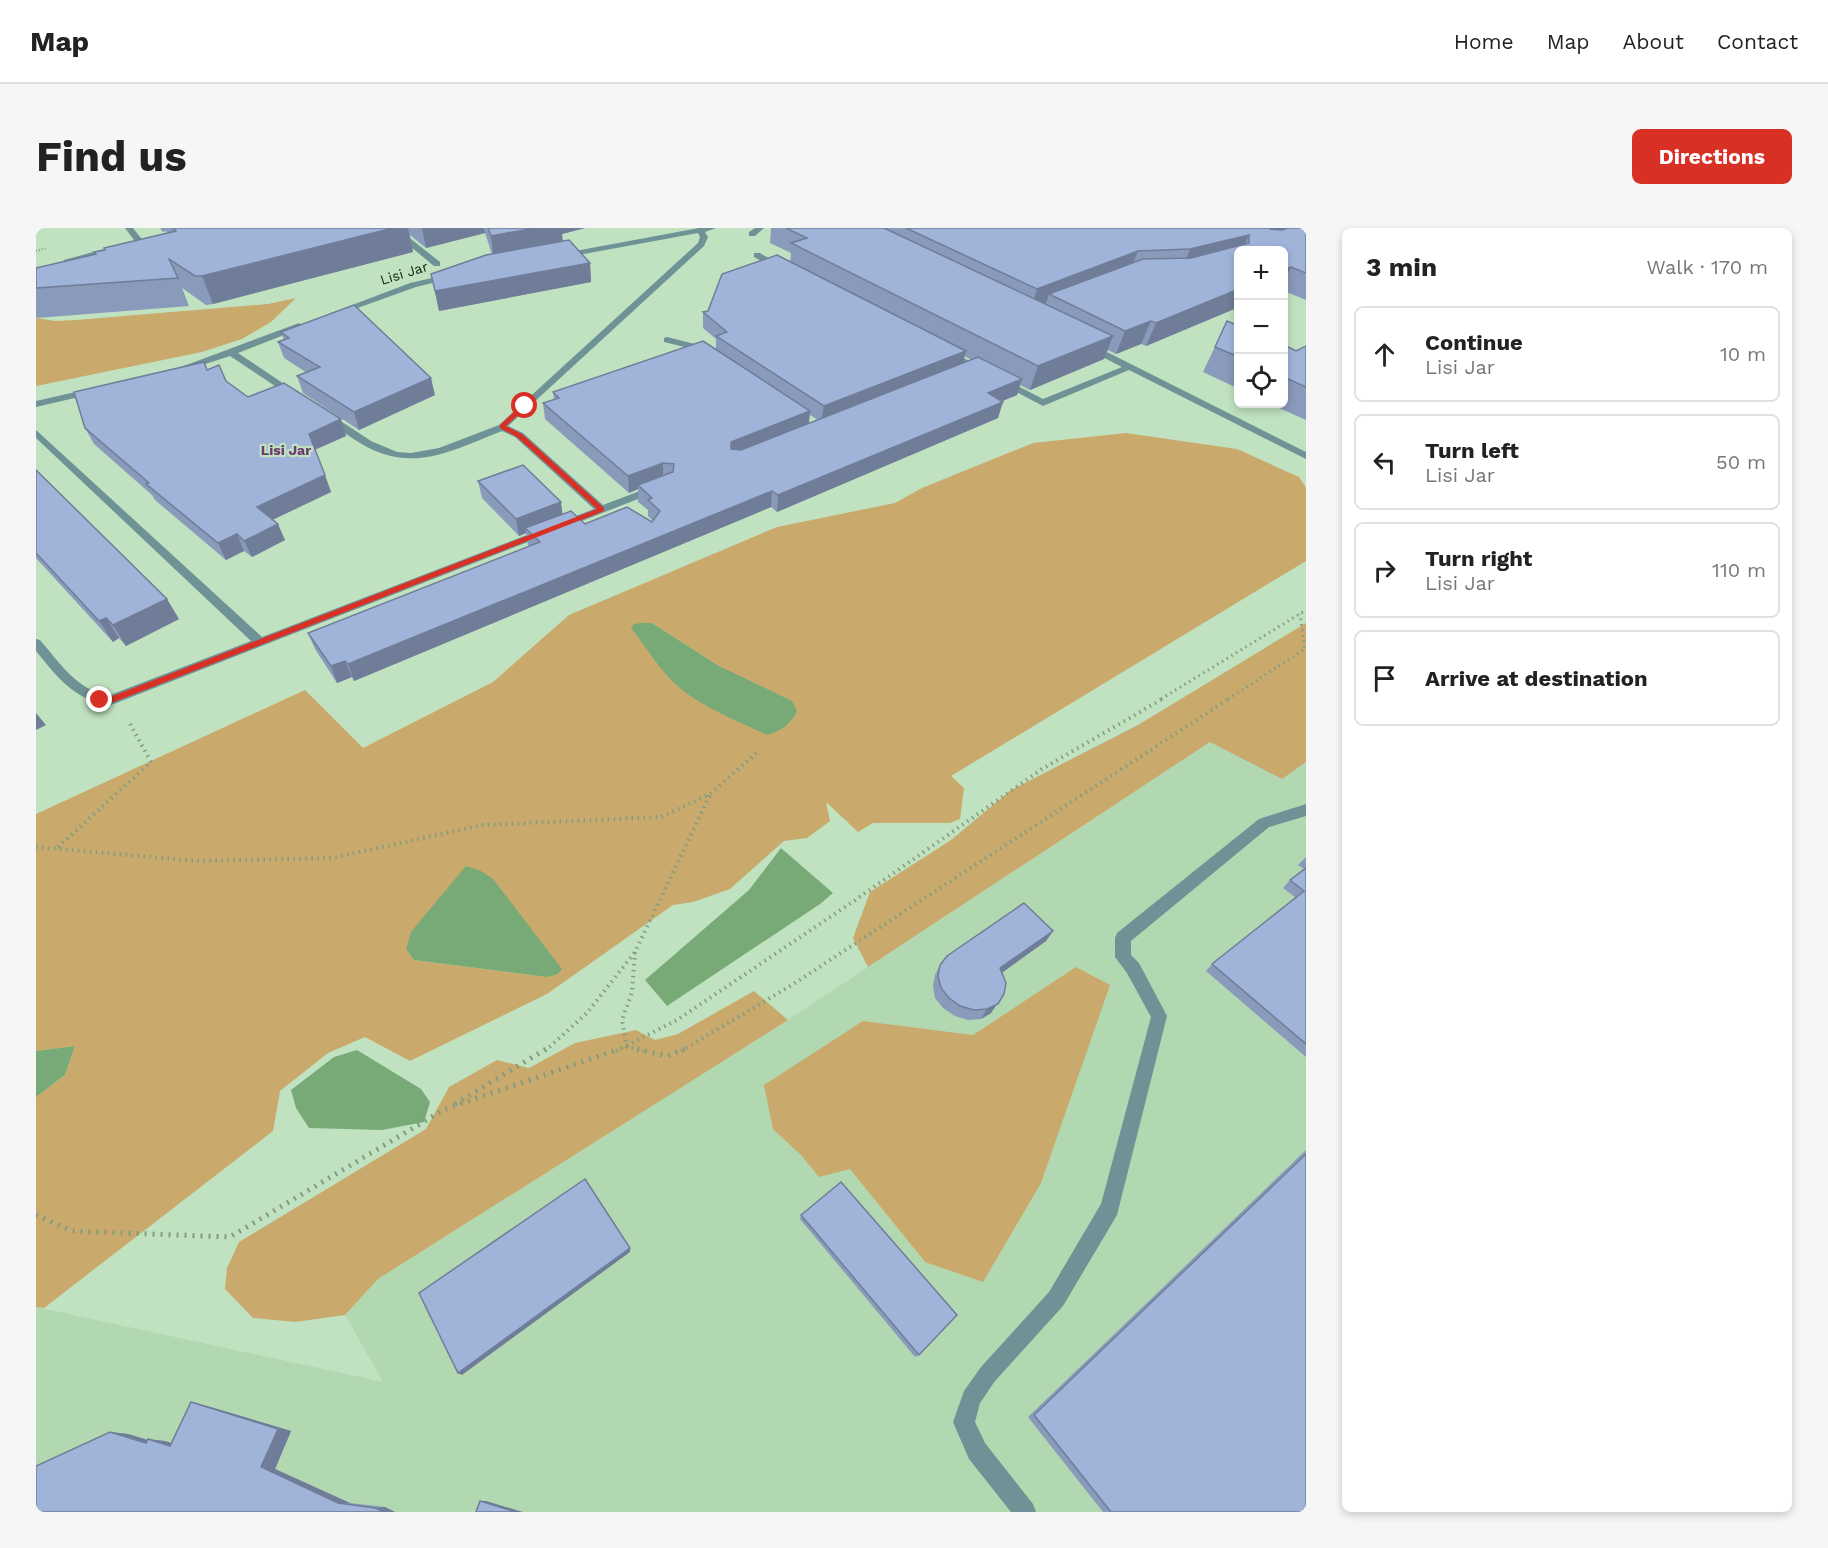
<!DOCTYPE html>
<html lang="en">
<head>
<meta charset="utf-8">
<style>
  :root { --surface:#fff; --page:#f6f6f6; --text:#222; --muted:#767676; --line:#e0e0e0; --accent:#d93025 }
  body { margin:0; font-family:"Work Sans",sans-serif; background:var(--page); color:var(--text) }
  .controls { position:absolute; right:18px; top:18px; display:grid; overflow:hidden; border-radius:9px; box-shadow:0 3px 9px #0003 }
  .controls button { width:54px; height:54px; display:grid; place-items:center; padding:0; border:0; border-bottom:2px solid var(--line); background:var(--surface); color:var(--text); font:30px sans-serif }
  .stop { position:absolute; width:18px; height:18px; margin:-14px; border:4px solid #d93025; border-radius:50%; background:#fff }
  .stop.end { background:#d93025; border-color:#fff; box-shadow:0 2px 6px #0008 }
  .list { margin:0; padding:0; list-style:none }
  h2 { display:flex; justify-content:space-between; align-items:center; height:78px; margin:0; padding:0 24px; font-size:26px }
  h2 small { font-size:20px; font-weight:400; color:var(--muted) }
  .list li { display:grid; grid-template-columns:39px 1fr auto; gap:18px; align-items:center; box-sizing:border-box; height:96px; margin:0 12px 12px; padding:0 12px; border:2px solid var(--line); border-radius:9px }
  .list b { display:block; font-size:22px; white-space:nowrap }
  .list p { margin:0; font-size:20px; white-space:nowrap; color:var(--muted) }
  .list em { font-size:20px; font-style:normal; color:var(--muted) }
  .icon { flex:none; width:33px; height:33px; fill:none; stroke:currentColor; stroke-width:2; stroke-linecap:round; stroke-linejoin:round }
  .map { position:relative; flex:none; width:1270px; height:1284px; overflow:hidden; border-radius:9px }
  header { display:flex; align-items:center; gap:36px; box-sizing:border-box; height:84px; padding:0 30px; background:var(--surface); border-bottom:2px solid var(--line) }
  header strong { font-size:28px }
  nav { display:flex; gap:33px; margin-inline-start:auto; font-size:21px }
  .intro { display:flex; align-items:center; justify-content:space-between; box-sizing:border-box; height:144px; padding:0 36px }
  h1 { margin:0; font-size:42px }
  .button { padding:15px 27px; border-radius:9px; background:var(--accent); color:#fff; font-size:21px; font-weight:700 }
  main { display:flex; gap:36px; padding:0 36px }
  aside { flex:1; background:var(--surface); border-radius:9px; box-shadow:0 3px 9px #0003 }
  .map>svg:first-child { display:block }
  .built { fill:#b1d8b0; fill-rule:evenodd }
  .green { fill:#c9aa6c; fill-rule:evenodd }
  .water { fill:#78aa77 }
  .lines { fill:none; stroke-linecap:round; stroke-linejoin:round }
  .path-far3 { stroke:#829c81; stroke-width:2; stroke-dasharray:1 2; stroke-linecap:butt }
  .path-far2 { stroke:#829c81; stroke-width:3; stroke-dasharray:1.5 4; stroke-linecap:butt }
  .path-far1 { stroke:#829c81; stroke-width:4; stroke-dasharray:1.5 4.5; stroke-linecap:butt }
  .path { stroke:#829c81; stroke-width:5; stroke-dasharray:2 6; stroke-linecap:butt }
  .minor { fill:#6e9296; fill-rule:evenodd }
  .wall { fill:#8a9abb; fill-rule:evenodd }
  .shaded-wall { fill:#707d98 }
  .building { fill:#a0b3d9; stroke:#707d98; stroke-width:1.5 }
  .route { fill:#d93025 }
  .labels { text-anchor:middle; stroke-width:4.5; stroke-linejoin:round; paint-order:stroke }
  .far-street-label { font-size:14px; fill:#121f12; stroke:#c1e2c0 }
  .far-neighbourhood-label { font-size:14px; font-weight:bold; fill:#6a3b6e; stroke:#c1e2c0 }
</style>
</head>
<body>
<header>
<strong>Map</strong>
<nav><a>Home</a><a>Map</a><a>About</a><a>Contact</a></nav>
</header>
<div class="intro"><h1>Find us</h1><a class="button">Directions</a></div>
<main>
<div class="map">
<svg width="1270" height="1284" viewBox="0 0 1270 1284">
  <rect width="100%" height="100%" fill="#c1e2c0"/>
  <path class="built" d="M1270,454V1284H0V1079L347,1154L309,1087L342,1051L752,792L1174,514ZM1040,739L889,1034L814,941L783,949L765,927L827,793L937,807Z"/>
  <g class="green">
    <path d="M260,70L235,94L206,111L166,124L0,158V90L19,93L40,92L232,76Z"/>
    <path d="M1090,205L1201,221L1263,249L1270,260V333L915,548L928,560L924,591L914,595H837L822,604L790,574L794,593L771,610L748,613L694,661L657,674L637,677L511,766L374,833L329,809L292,825L244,863L237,903L8,1080L0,1079V869L29,847L39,818L0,823V586L269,462L327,520L457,454L533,387L741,299L859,275L886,260L997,215ZM616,395L683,438L644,460L596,400ZM370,721L511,749L378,732Z"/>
    <path d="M1270,395V534L1246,551L1174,514L832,739L817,710L834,664L915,612L975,562L1102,497Z"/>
    <path d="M1040,739L1074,757L1005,955L947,1054L889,1034L814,941L783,949L765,927L737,901L728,857L827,793L937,807Z"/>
    <path d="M718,763L752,792L342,1051L309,1087L259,1094L217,1090L189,1061L191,1040L203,1014L390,901L413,859L461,832L493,840L539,815L600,802L619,812L642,806Z"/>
  </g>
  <g class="water">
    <path d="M605,395H616L683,438L756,473L761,483C754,497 745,503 731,507C702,493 670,481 645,461C625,445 611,420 595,400L598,396Z"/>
    <path d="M745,620L797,665L784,676L631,778L609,752L713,662Z"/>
    <path d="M430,638L445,643L457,651L526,741L522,746L511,749L378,732L370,721L375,704Z"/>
    <path d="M39,818L29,847L0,869V823Z"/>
    <path d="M321,822L385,861L394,874L388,894L346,902L273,900L260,880L255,862L298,829Z"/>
  </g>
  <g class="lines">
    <path class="path-far3" d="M0,23L11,20"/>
    <g class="path-far2">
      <path d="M1125,471L1270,382"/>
      <path d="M1192,471L1269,421L1264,386"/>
    </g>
    <g class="path-far1">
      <path d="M0,619L160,633L296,630L447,597L625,589L674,566L724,522"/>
      <path d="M22,619L115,534L92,492"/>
      <path d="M599,724L596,764L586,792L591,819L608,823"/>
      <path d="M509,823L551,785L599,724L674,567"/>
      <path d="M580,823L641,792L815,675L1006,541L1128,470"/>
      <path d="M645,823L756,757L1194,470"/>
    </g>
    <g class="path">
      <path d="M601,821L631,828L649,821"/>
      <path d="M419,876L510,821"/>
      <path d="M0,987L36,1003L194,1009L409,881L584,821"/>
    </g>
    <g class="minor">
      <path d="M89,0H97L108,14L107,16H101Z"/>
      <path d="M352,0H361L404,34V38H398Z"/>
      <path d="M663,0H680L669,4L672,9L668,18L472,198L487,205L567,277L617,258H625V262L75,477C39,473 21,449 0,423V411L4,412C24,435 42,464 74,467L215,413L0,210V202L226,409L558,281L479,209L466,203C410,225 372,248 316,210C306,203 295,196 286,188L294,186L335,213L361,224L375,225L403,220L463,197L662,15L664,9L662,5L526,30H523V26Z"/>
      <path d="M719,0H728L719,8H713V4Z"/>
      <path d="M79,18L83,20L82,22L34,36L32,41L35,47H29L24,41L28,32Z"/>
      <path d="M718,25H724L749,40L742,42L718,29Z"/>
      <path d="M414,46L418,48L417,50L380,59L302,87L295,85L374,55Z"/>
      <path d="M263,95L267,98L266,100L202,125L263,166V170H257L194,128L142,145L137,142Z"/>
      <path d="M631,109L667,118L676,125L672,128L661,122L628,114V110Z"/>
      <path d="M1049,116H1055L1270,224V231L1093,142L1007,178L907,125L914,123L1007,171L1086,139L1049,120Z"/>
      <path d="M57,160L62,163L60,165L0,179V173Z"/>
      <path d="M1270,576V588L1233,599L1095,713V727L1103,735L1131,788L1081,987L1027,1078L959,1153L944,1175L939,1194L949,1215L997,1276L1000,1284H975L933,1231L917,1194L928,1163L945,1139L1013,1064L1065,976L1115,789L1091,745L1079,729V710L1081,705L1223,591Z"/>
    </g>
  </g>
  <g class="wall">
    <path d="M124,0H549L526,6L527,13L554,35L555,54L403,83L395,46L456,26L449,5L390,20L374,7L377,24L177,76L170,77L146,60L153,78L1,90L0,88V40L59,27L69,22L131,5L130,3L127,4Z"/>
    <path d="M735,0H1270V72L1248,63V22H1203V79L1110,118L1105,116L1080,126L1072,122L1068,131L994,162L984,157L981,167L966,173L962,190L741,284L735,279L318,453L316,449L301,455L279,421L272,405L494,318L492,317L490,305L483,308L446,270L442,253L527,286L549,296L616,294L617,293L612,288V282L602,274V261L593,265L509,191L507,175L518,171L517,164L680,121V111L667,100V84L672,83L754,34L755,25L734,15ZM928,128L936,132L926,136ZM774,187L782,192L773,195Z"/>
    <path d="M1191,93L1203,98V161L1167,144Z"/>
    <path d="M245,104L399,167L323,202L267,165L261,148L271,145L248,130L242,114L248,112Z"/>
    <path d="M1248,117L1260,123L1270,118V192L1234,176H1248Z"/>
    <path d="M171,142L190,153L212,169L310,208L279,222L295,264L237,291L249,312L216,329L208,323L190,332L119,272L116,267L58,216L49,200Z"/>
    <path d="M0,242L143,391L90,418L83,410L77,414L0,330Z"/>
    <path d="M1270,629V829L1170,743L1176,736L1260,670L1247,660L1254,652L1268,641L1262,637Z"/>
    <path d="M1017,703L1010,713L966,745L955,785L945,791L932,792L919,788L907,780L899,770L897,758L899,747L904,737Z"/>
    <path d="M1270,922V1284H1067L992,1189Z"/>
    <path d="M765,987L883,1127L879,1129L764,991Z"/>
    <path d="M155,1174L171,1178L255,1203L239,1241L314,1275L349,1279L359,1284H0L74,1204L92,1206L112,1212L129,1213L135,1215Z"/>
  </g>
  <g class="shaded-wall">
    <path d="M357,0H372L377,24L177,76L166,48Z"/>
    <path d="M386,0H448L449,5L390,20Z"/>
    <path d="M499,0H549L526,6L527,23L458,35L455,8Z"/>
    <path d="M1233,0H1270L1224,20Z"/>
    <path d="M1213,7L1206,22L1145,44L1154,21Z"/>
    <path d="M1102,23L1093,45L1013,66L1009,78L994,84L1001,61Z"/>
    <path d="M554,35L555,54L403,83L399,63Z"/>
    <path d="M1255,39L1248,53V42Z"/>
    <path d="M1203,61V79L1110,118L1120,95Z"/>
    <path d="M1115,93L1105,116L1080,126L1089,103Z"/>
    <path d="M1077,108L1068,131L994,162L1002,138Z"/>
    <path d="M930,123L926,139L785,194L788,178Z"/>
    <path d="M395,150L399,167L323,202L318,184Z"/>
    <path d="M986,151L981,167L947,181L952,165Z"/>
    <path d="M967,174L962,190L741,284L742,267Z"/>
    <path d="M774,183L772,199L694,231L695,214Z"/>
    <path d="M305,191L310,208L278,222L273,206Z"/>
    <path d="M627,235V252L602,257V261L593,265L592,248Z"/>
    <path d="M289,247L295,264L228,296L221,279Z"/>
    <path d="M736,263L735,279L318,453L312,436Z"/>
    <path d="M525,274L527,290L489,300L490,305L483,308L480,291Z"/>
    <path d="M242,296L249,312L216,329L208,313Z"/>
    <path d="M201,306L208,323L190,332L182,315Z"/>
    <path d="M131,371L143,391L90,418L77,397Z"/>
    <path d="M70,390L83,410L77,414L63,393Z"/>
    <path d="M309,433L316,449L301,455L295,438Z"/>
    <path d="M0,485L10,497L0,502Z"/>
    <path d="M1017,703L1010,713L958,750L964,740Z"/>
    <path d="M968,766L955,785L945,791L951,781Z"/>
    <path d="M594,1020V1024L426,1147L422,1145Z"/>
    <path d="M155,1174L171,1178L255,1203L239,1241L314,1275H302L225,1239Z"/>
    <path d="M74,1204L92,1206L128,1217L110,1215Z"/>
    <path d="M112,1211L129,1213L151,1220L134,1218Z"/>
    <path d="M444,1273H450L487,1284H480Z"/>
    <path d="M349,1279L359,1284H349L339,1280Z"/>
  </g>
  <g class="building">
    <path d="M137,0H357L166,48H159L133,31L142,50L0,60V40L60,26L58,24L69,22L68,20L140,3Z"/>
    <path d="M452,0H499L455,8Z"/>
    <path d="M750,0H848L1077,108L1002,138L755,15L771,10Z"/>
    <path d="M870,0H1234V1L1246,2L1252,0H1270V45L1255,39L1248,42V22H1203V61L1120,95L1115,93L1089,103L1013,66L1107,31L1155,30L1213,15V7L1154,21L1102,23L1001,61Z"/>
    <path d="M533,12L554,35L399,63L395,46L450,27Z"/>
    <path d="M741,27L930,123L788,178L680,108L691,104L667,84L672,83L686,46Z"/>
    <path d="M318,77L395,150L318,184L261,148L284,139L242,114L253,110L245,104Z"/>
    <path d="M1191,93L1203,98V129L1179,119Z"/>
    <path d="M667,113L774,183L695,214V221L705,222L942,129L986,151L952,165L967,174L742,267L736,263L312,436L309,433L295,438L272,405L504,314L489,300L535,283L549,296L591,279L616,294L624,283L612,272L616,270L602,257L637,244L638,236L627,235L592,248L507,175L523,170L517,164Z"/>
    <path d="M1248,117L1260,123L1270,118V159L1248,149Z"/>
    <path d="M168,134L171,142L183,137L190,153L212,169L248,155L305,191L273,206L289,247L221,279L242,296L208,313L201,306L182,315L110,256L113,255L49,200L38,164Z"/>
    <path d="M487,237L525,274L480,291L442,253Z"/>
    <path d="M0,242L131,371L77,397L70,390L63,393L0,325Z"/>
    <path d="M1270,640V816L1176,736L1268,663L1254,652Z"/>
    <path d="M988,675L1017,703L964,740L970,755L968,766L962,776L951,781L938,782L924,778L913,770L905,760L902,748L904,737L911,728Z"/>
    <path d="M1270,926V1284H1075L998,1187Z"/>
    <path d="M549,951L594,1020L422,1145L383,1065Z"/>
    <path d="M805,954L921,1087L883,1127L765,987Z"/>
    <path d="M155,1174L242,1201L225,1239L302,1275L339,1280L349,1284H0V1238L74,1204L110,1215L112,1211L134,1218Z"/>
    <path d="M444,1273L480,1284H440Z"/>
  </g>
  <path class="route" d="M486,176L492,178L470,198L486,206L568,280V283L78,474L61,475V470L74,469L561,281L481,209L464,200V197Z"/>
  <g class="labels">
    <g class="far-street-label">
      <text transform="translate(368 45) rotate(-17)" y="5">Lisi Jar</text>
    </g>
    <g class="far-neighbourhood-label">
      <text x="250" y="227">Lisi Jar</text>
    </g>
  </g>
</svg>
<div class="controls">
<button>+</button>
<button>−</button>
<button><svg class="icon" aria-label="locate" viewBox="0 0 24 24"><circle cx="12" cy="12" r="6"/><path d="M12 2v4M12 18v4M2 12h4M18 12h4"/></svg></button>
</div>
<div class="stop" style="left:489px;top:178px"></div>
<div class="stop end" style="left:64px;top:472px"></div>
</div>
<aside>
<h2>3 min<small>Walk · 170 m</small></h2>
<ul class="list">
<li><svg class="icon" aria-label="ahead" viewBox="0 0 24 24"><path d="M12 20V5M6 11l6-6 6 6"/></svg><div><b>Continue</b><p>Lisi Jar</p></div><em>10 m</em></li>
<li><svg class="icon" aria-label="left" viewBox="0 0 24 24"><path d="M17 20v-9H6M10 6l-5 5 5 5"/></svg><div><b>Turn left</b><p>Lisi Jar</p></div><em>50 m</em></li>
<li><svg class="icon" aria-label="right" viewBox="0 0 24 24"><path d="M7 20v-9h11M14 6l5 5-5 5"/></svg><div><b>Turn right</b><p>Lisi Jar</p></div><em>110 m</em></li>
<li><svg class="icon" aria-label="arrive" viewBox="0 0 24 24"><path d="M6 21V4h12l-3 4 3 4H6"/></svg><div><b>Arrive at destination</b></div></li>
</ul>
</aside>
</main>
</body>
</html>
